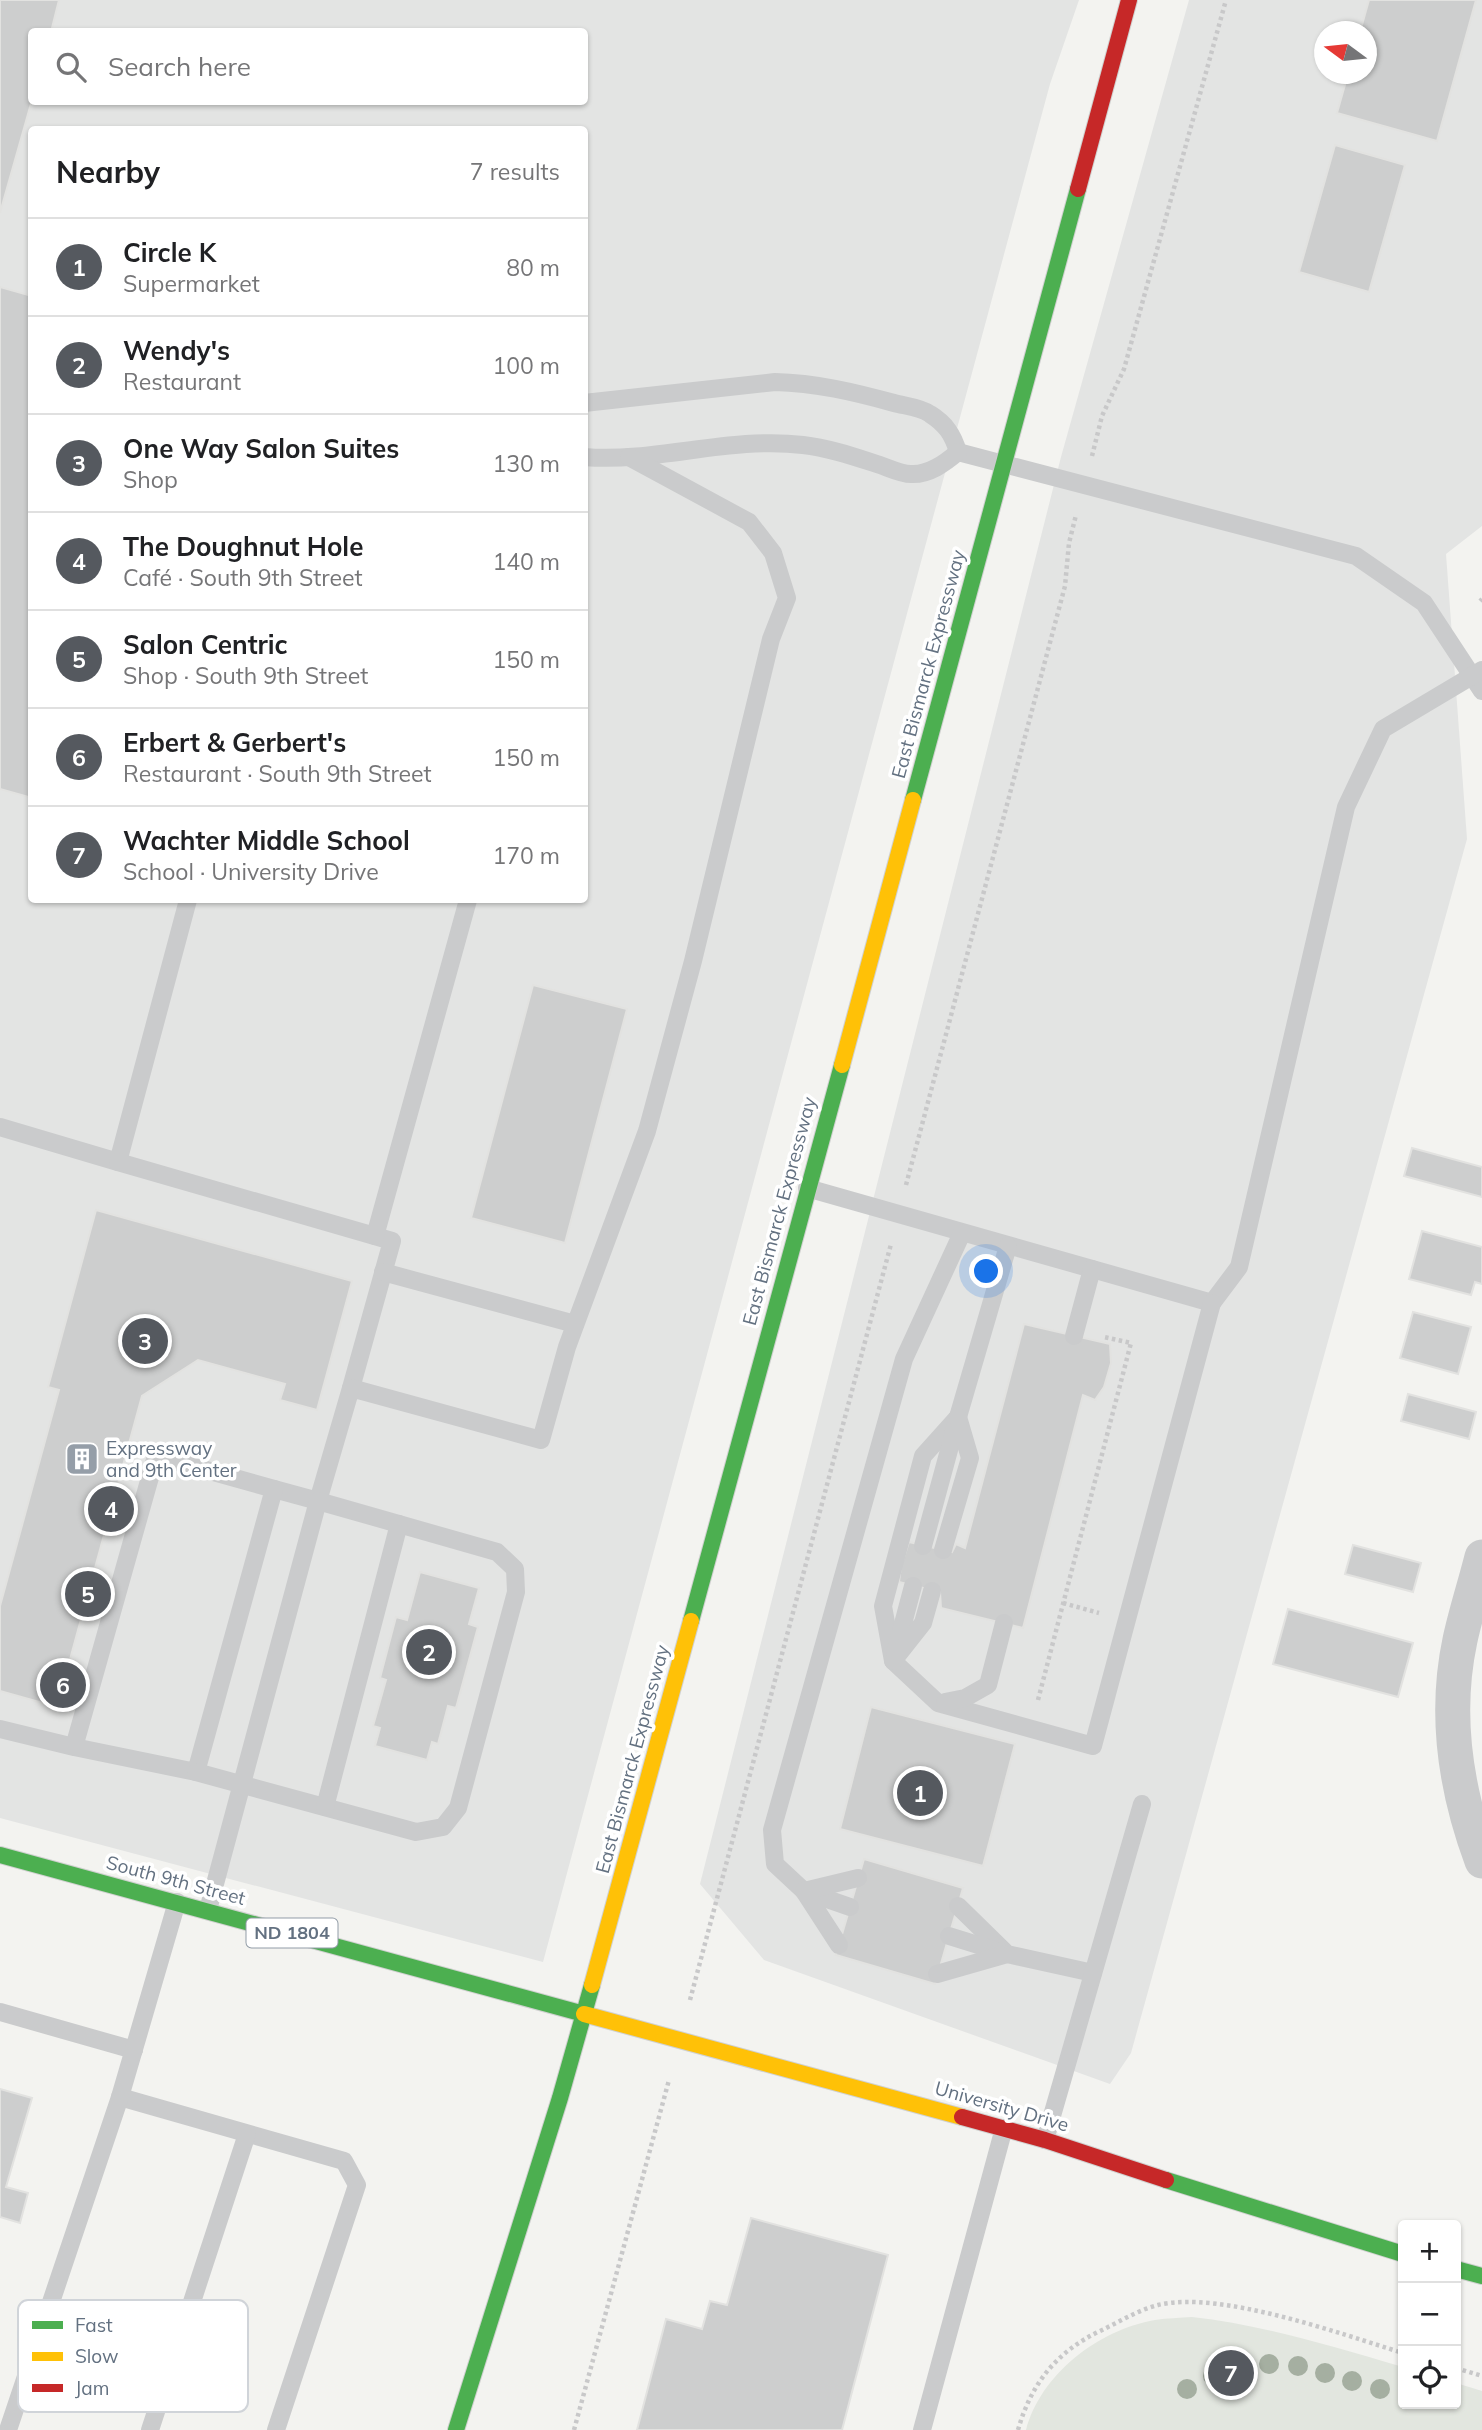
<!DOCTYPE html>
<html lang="en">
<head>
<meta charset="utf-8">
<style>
  :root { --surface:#fff; --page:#f2f2f2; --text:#202124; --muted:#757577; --line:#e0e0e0; --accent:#55595f }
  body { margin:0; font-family:Mulish,sans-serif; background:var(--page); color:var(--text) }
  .controls { position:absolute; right:21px; bottom:21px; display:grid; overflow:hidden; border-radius:7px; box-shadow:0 2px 5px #0004 }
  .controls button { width:63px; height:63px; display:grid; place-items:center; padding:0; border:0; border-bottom:2px solid var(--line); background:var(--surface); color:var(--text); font:35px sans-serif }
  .compass { position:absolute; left:1314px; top:21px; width:63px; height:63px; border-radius:50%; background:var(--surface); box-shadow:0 2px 5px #0004; rotate:285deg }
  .you { position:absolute; left:987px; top:1272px; width:24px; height:24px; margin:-18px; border:5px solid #fff; border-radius:50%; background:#1a73e8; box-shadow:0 0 0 10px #1a73e833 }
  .badge { display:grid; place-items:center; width:46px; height:46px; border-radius:50%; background:var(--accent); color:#fff; font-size:23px; font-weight:700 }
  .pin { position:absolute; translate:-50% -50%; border:4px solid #fff; box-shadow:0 2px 7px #0006 }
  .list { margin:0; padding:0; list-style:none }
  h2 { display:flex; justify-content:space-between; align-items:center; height:91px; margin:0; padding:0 28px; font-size:30px }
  h2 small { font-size:23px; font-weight:400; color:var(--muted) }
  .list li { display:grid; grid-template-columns:46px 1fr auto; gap:21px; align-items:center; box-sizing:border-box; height:98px; padding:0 28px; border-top:2px solid var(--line) }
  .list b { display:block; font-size:26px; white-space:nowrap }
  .list p { margin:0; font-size:23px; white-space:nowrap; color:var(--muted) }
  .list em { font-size:23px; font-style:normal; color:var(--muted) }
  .icon { flex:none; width:38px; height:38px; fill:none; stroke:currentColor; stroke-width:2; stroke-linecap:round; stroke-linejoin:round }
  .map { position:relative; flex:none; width:1482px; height:2430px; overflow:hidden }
  .search { position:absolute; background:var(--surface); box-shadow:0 2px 5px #0004; left:28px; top:28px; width:560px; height:77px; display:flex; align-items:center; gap:18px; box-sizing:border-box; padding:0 24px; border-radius:7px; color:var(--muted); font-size:26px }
  .panel { position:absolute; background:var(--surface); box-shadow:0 2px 5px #0004; left:28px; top:126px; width:560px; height:777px; border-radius:7px }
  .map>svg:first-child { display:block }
  .built { fill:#e3e4e3; fill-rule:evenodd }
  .green { fill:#e2e6df }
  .building { fill:#cdcece; stroke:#e2e2e0; stroke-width:2 }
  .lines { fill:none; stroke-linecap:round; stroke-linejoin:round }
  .fast-casing { stroke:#d0d1d0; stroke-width:18 }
  .slow-casing { stroke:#d0d1d0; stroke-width:18 }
  .jam-casing { stroke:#d0d1d0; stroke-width:18 }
  .path { stroke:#c8c8c9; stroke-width:4.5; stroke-dasharray:3.5 3.5; stroke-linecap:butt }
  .lane { stroke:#cacbcc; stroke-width:18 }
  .street { stroke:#cacbcc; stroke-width:35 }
  .fast { stroke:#4caf50; stroke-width:16 }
  .slow { stroke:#ffc107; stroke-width:16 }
  .jam { stroke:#c62828; stroke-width:16 }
  .tree { fill:#a5afa1 }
  .labels { text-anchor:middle; stroke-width:7; stroke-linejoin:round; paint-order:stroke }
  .shield { fill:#fff; stroke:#929ca7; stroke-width:2 }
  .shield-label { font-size:18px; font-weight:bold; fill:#637181 }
  .street-label { font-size:19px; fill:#637181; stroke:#fff }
  .poi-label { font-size:19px; fill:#637181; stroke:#fff; text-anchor:start }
  .key { fill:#fff; stroke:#d0d4d9; stroke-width:2 }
  .key-label { font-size:19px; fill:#637181 }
</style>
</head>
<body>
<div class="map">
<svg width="1482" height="2430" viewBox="0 0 1482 2430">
  <rect width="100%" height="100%" fill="#f3f3f0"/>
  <g class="built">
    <path d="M0,0H1079L1050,84L543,1962L0,1818ZM32,32H584V102H32ZM32,130H584V900H32Z"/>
    <path d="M1189,0H1482V526L1446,554L1467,839L1131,2053L1110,2084L764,1960L700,1884L1061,457ZM1324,32H1366V74H1324Z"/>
  </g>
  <path class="green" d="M1192,2317C1264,2325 1334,2347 1403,2367V2404H1456V2383L1482,2391V2430H1026C1041,2374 1098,2330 1155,2320C1167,2318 1180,2318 1192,2317Z"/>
  <g class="building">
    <path d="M0,0H59L51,32H32V100L0,213Z"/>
    <path d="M1369,0H1476L1437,141L1337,113L1348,74H1366V32H1360Z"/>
    <path d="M1335,145L1405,165L1369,292L1299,272Z"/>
    <path d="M0,287L32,296V798L0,789Z"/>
    <path d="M533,985L627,1009L565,1243L471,1218Z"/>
    <path d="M1412,1148L1482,1167V1197L1404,1176Z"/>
    <path d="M96,1210L352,1281L317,1410L280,1400L285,1384L198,1360L142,1396L57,1707L0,1691V1606L59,1390L48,1387Z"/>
    <path d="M1422,1231L1482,1247V1284L1475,1282L1471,1295L1409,1279Z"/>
    <path d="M1413,1312L1471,1327L1458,1374L1400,1358Z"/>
    <path d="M1024,1324L1110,1344L1111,1363L1104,1387L1095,1400L1083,1395L1023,1628L941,1608L940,1592L899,1582L901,1566L909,1542L952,1552L956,1544L965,1548Z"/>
    <path d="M1408,1394L1476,1412L1469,1439L1401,1421Z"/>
    <path d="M1353,1545L1421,1563L1413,1592L1345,1574Z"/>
    <path d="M420,1572L479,1588L469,1624L478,1627L456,1708L448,1706L438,1744L432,1742L427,1760L375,1746L380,1728L373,1726L386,1680L380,1678L396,1617L407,1620Z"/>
    <path d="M1288,1609L1413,1643L1398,1697L1273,1664Z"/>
    <path d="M871,1707L1015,1744L983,1866L840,1829Z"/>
    <path d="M864,1859L963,1888L935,1984L836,1955Z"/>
    <path d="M0,2089L32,2098L6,2187L28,2193L20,2223L0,2217Z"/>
    <path d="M751,2218L888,2255L842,2430H637L666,2319L702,2329L710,2301L727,2305Z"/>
  </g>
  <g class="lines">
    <defs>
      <g id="fast">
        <path d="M913,800L1078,189"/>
        <path d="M691,1621L842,1065"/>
        <path d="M0,1855L584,2014"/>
        <path d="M1166,2180L1403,2254"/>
        <path d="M1456,2269L1482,2276"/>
        <path d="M456,2430L560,2098L592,1985"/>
      </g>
      <g id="slow">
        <path d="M842,1065L913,800"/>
        <path d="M592,1985L691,1621"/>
        <path d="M584,2014L962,2117"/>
      </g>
      <g id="jam">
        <path d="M1078,189L1129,0"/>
        <path d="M962,2117L1045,2140L1166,2180"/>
      </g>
    </defs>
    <use href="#fast" class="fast-casing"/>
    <use href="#slow" class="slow-casing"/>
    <use href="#jam" class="jam-casing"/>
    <g class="path">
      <path d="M1092,456L1102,416L1124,369L1226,0"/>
      <path d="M1480,601L1482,599"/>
      <path d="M906,1185L1065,586L1069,543L1076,515"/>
      <path d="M1063,1603L1099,1613"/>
      <path d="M1038,1700L1131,1343L1104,1337"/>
      <path d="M690,2000L891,1244"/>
      <path d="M1456,2368L1482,2376"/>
      <path d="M574,2430L669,2080"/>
      <path d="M1018,2430C1031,2384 1056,2352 1100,2331C1119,2322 1138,2310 1158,2305C1220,2290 1341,2334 1403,2353"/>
    </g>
    <g class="lane">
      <path d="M584,403L775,382C816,383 854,392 894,403C905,406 920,407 930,414C946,424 953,435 958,452"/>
      <path d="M958,452L1356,556L1424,603L1482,691"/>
      <path d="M584,457C657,463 730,436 803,445C829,448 855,457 880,465C889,468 901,474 911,474C929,475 945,463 958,452"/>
      <path d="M0,1127L118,1162L188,900"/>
      <path d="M118,1162L392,1241L351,1388"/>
      <path d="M807,1188L1212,1303L1239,1267L1346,807L1383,729L1482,670"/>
      <path d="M375,1236L468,900"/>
      <path d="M383,1272L575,1324"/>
      <path d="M1074,1336L1092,1269"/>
      <path d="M958,1417L923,1456L883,1606L893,1661L938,1703L1093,1746L1212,1303"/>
      <path d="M274,1489L318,1501L351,1388L541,1440L567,1347L647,1131L693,961L771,639L787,598L773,553L749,522L629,457"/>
      <path d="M923,1546L958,1417L1008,1246"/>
      <path d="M943,1550L970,1458L958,1417"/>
      <path d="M895,1654L913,1586"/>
      <path d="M893,1661L923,1623L932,1591"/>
      <path d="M945,1702L965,1698L988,1685L1004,1623"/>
      <path d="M0,1729L74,1747L196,1772L274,1489L156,1456L74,1747"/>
      <path d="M196,1772L416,1832L443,1827L458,1808L516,1592L515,1569L497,1552L318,1501L208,1910"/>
      <path d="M325,1807L399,1524"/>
      <path d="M958,1906L1004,1951"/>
      <path d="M850,1907L804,1891L775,1864L772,1830L904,1359L962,1233"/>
      <path d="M949,1936L1007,1954L1093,1973"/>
      <path d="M839,1945L804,1891L858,1878"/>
      <path d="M937,1974L1007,1954"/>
      <path d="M0,2012L134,2050"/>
      <path d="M120,2097L344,2161L357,2185L276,2430"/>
      <path d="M1045,2140L1142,1804"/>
      <path d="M8,2430L120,2097L177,1902"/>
      <path d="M150,2430L247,2134"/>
      <path d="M922,2430L1004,2128"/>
    </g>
    <path class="street" d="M1482,1557C1475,1585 1466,1612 1460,1640C1444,1715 1456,1791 1482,1861"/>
    <use href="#fast" class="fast"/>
    <use href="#slow" class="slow"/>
    <use href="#jam" class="jam"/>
  </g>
  <g class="tree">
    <circle cx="1269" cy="2364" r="10"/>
    <circle cx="1298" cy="2366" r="10"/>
    <circle cx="1241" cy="2368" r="10"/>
    <circle cx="1325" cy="2373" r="10"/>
    <circle cx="1213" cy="2376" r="10"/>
    <circle cx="1352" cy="2381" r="10"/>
    <circle cx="1187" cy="2389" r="10"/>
    <circle cx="1380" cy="2389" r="10"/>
  </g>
  <defs>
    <symbol id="building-square" viewBox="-11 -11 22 22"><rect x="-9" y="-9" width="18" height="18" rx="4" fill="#959ea8" stroke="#fff"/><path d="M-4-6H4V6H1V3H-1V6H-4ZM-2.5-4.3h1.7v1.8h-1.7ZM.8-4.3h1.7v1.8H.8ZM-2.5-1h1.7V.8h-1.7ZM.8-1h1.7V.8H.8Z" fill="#fff"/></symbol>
  </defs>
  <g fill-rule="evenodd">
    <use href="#building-square" x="63" y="1440" width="38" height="38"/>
  </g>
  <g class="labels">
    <rect class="shield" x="246.5" y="1918.5" width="91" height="29" rx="5"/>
    <g class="shield-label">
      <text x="292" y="1939">ND 1804</text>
    </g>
    <g class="street-label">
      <text transform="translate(928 664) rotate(-75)" y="7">East Bismarck Expressway</text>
      <text transform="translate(779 1211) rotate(-75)" y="7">East Bismarck Expressway</text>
      <text transform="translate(632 1759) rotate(-75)" y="7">East Bismarck Expressway</text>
      <text transform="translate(176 1880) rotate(15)" y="7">South 9th Street</text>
      <text transform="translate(1002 2106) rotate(16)" y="7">University Drive</text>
    </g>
    <g class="poi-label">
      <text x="106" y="1455">Expressway<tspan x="106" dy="22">and 9th Center</tspan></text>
    </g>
  </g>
  <rect x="18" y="2300" width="230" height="112" rx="10" class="key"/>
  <rect x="32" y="2321" width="31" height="8" fill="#4caf50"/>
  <rect x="32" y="2352" width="31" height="9" fill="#ffc107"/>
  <rect x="32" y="2384" width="31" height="8" fill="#c62828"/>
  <g class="key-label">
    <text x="75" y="2332">Fast</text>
    <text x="75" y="2363">Slow</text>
    <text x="75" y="2395">Jam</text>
  </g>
</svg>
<div class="controls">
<button>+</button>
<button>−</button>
<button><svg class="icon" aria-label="locate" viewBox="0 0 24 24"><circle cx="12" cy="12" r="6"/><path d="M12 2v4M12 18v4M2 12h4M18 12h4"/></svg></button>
</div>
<svg class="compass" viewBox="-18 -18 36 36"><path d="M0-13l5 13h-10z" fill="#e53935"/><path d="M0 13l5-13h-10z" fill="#757577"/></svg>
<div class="you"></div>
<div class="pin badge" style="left:920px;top:1793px">1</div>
<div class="pin badge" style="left:429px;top:1652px">2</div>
<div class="pin badge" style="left:145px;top:1341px">3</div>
<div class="pin badge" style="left:111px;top:1509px">4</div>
<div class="pin badge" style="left:88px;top:1594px">5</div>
<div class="pin badge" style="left:63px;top:1685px">6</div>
<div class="pin badge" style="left:1231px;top:2373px">7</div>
<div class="search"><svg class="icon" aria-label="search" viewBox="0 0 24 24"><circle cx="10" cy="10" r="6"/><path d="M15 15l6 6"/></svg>Search here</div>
<section class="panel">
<h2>Nearby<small>7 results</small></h2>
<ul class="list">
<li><span class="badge">1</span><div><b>Circle K</b><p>Supermarket</p></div><em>80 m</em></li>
<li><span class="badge">2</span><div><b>Wendy's</b><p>Restaurant</p></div><em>100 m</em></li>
<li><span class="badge">3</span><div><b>One Way Salon Suites</b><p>Shop</p></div><em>130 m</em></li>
<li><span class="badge">4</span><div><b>The Doughnut Hole</b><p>Café · South 9th Street</p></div><em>140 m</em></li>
<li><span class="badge">5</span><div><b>Salon Centric</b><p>Shop · South 9th Street</p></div><em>150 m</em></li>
<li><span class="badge">6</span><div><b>Erbert &amp; Gerbert's</b><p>Restaurant · South 9th Street</p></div><em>150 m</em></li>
<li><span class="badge">7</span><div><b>Wachter Middle School</b><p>School · University Drive</p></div><em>170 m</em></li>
</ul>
</section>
</div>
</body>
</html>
